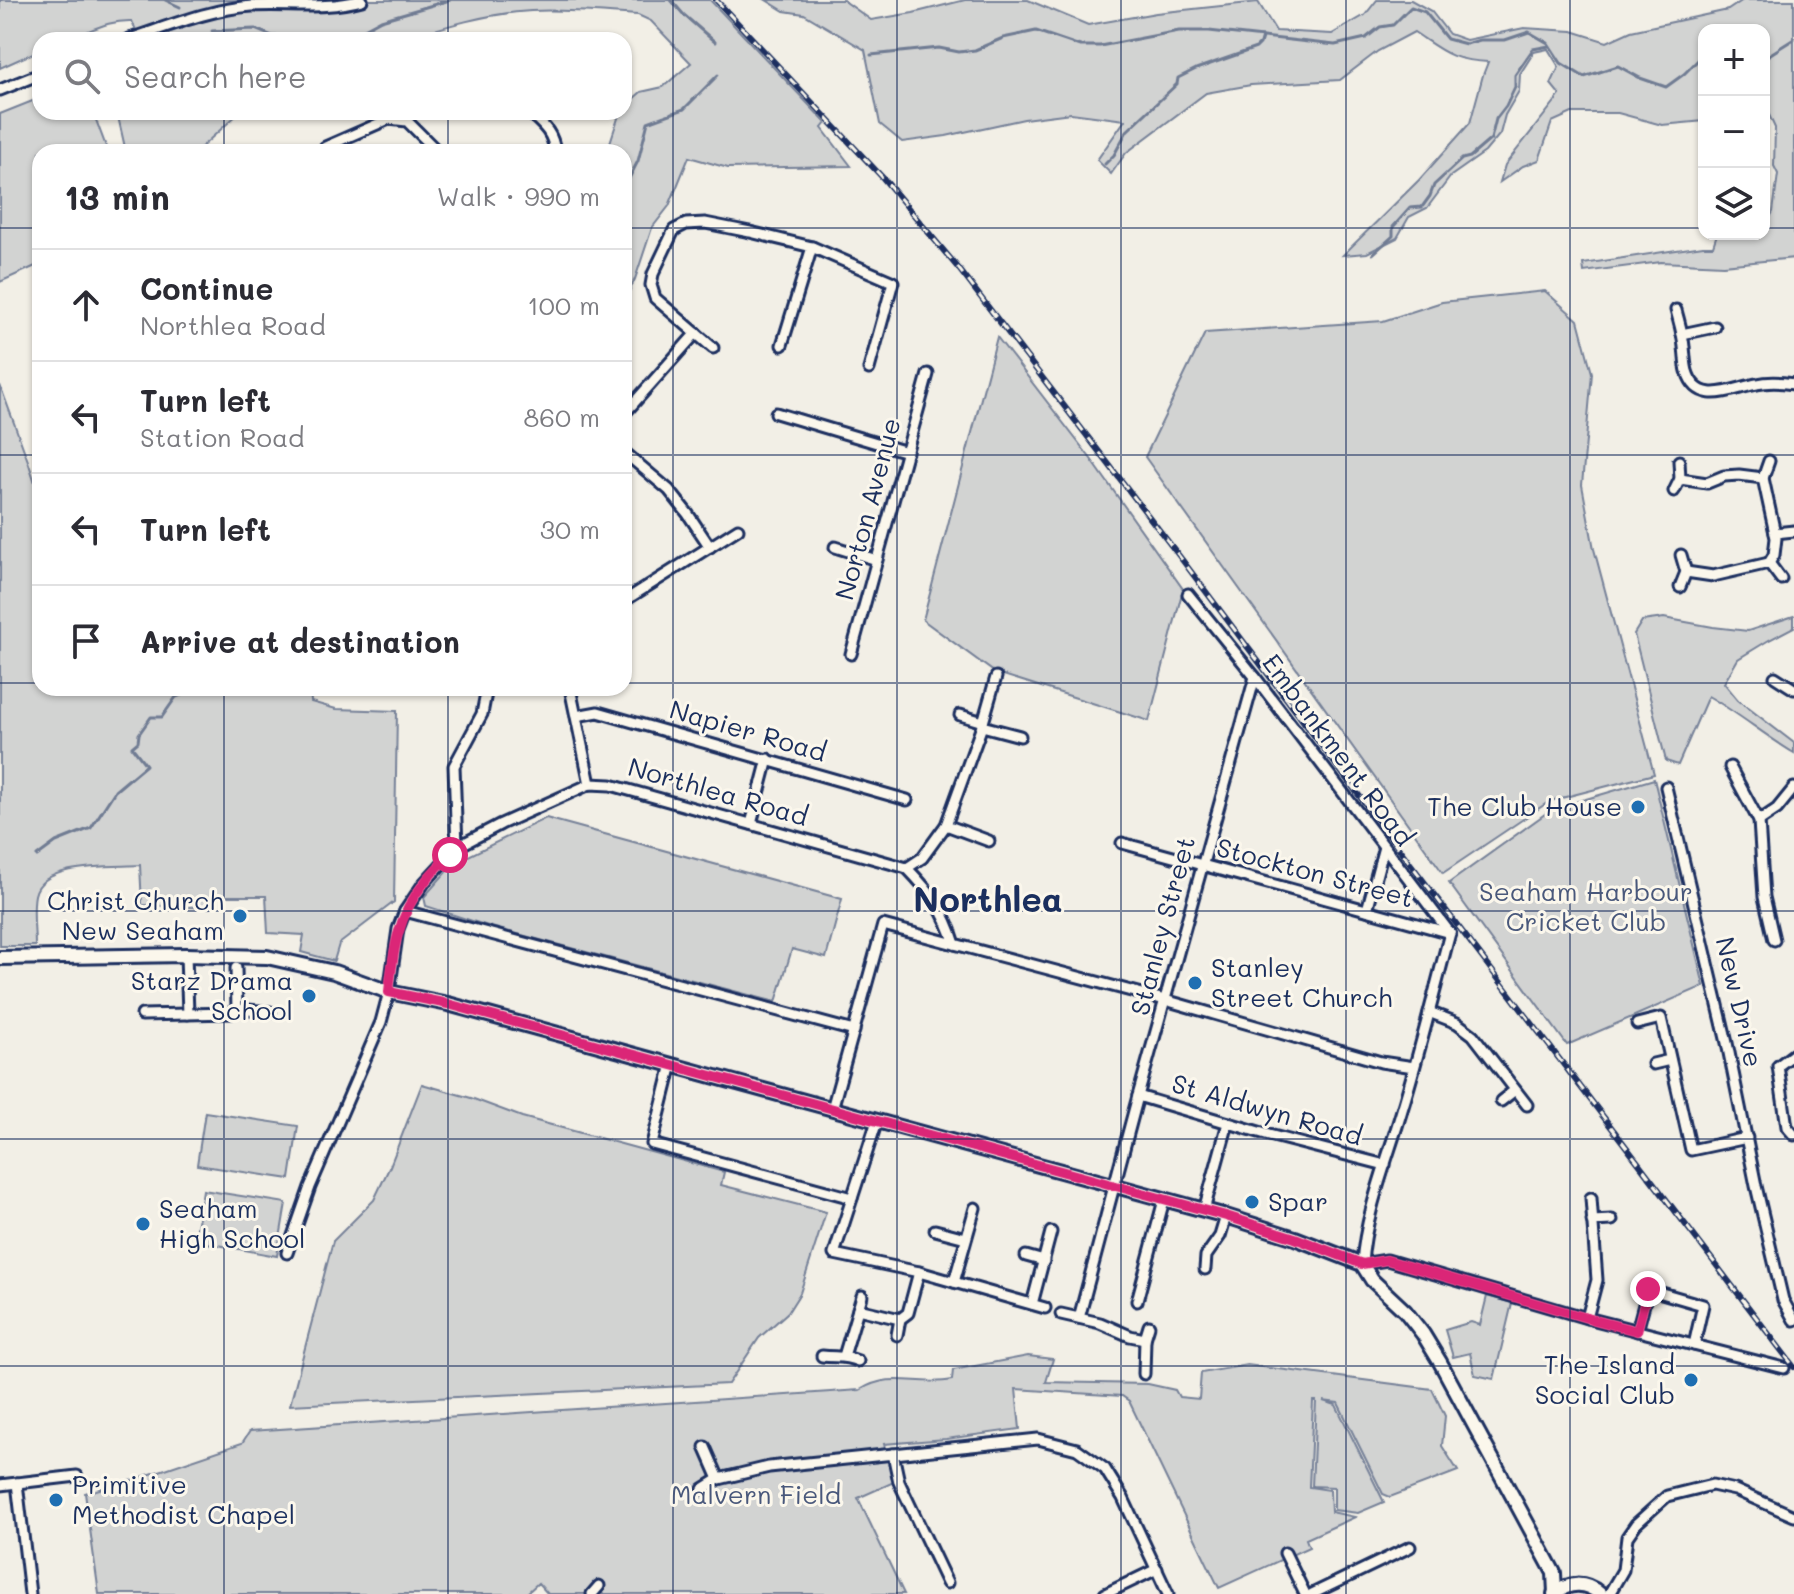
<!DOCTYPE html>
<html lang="en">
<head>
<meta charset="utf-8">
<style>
  :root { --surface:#fff; --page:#f2f2f3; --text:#2b2b33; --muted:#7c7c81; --line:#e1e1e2 }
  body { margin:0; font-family:Mali,sans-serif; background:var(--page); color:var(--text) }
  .controls { position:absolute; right:24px; top:24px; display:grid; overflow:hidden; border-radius:16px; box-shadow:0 2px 6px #0004 }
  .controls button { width:72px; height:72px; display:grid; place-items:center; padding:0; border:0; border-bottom:2px solid var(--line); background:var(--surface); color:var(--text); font:40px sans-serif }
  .stop { position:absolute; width:24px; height:24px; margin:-18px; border:6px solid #db2777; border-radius:50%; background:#fff }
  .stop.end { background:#db2777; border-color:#fff; box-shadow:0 2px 8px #0008 }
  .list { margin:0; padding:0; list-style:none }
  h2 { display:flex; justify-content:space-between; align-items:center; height:104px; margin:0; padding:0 32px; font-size:34px }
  h2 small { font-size:26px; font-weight:400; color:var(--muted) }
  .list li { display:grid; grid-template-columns:52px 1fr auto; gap:24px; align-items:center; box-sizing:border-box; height:112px; padding:0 32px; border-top:2px solid var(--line) }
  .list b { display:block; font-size:30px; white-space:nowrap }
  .list p { margin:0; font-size:26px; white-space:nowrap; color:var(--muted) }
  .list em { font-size:26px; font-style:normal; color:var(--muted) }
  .icon { flex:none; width:44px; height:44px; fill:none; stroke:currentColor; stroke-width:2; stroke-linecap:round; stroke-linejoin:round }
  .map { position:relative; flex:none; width:1794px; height:1594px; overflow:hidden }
  .search { position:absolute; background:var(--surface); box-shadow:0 2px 6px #0004; left:32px; top:32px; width:600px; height:88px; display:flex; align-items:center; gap:20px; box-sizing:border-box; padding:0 28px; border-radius:24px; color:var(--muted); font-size:30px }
  .panel { position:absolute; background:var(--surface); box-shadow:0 2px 6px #0004; left:32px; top:144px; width:600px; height:552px; border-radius:24px }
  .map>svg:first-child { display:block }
  .green { fill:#d2d3d2; stroke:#768198; stroke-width:2 }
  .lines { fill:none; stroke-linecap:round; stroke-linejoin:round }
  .stream { stroke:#707b93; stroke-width:3 }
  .minor-casing { stroke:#1b2f5e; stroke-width:15 }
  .secondary-casing { stroke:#1b2f5e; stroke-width:18 }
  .minor { stroke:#fbf7ec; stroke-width:9 }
  .secondary { stroke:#fbf7ec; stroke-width:12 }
  .rail-casing { stroke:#1b2f5e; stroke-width:6 }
  .rail { stroke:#fbf7ec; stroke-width:3; stroke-dasharray:9; stroke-linecap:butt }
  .route { stroke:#db2777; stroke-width:10 }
  .grid { fill:none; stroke:#1b2f5e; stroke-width:2; stroke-opacity:0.55 }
  .poi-dot { fill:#1f6fb2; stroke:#fbf7ec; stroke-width:3 }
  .labels { text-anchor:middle; stroke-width:6; stroke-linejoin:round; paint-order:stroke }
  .street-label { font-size:26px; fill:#1b2f5e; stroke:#fbf7ec }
  .poi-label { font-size:26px; fill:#1b2f5e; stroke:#fbf7ec; text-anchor:end }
  .park-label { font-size:26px; fill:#49587b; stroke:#fbf7ec }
  .district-label { font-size:34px; font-weight:bold; fill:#1b2f5e; stroke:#fbf7ec }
</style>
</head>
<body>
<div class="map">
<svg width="1794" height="1594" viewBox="0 0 1794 1594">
  <rect width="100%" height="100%" fill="#f2efe6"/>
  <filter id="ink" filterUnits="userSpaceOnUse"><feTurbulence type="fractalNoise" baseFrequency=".0125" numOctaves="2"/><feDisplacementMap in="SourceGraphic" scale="16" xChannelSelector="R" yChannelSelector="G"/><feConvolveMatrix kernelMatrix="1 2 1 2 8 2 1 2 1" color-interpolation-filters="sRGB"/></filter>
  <g filter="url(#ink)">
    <g class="green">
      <path d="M0,0H710L826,123L822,128L851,166L728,168L689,157L669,206L652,228L635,279L624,302V152H607L620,112H624V107L641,92L663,87L691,63L651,21L638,15C603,13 566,9 531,11C489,13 442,27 402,40H140L132,21C107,20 90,32 67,39C59,41 49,40 40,40V50L0,68Z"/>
      <path d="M766,0H843L871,20L913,13L965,0H1028L1088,25L1156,13L1258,2L1276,31L1332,34L1365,15L1377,0H1411L1431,11L1449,34L1466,40L1524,28L1572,31L1607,42L1631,31L1728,10L1743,0H1794V258L1723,265L1661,262L1584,272L1583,264L1703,246H1713L1717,234H1764V227L1773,212L1778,174L1774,166L1775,128L1769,115L1764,116V30H1704V121L1662,125L1618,113H1572L1552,122L1539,160L1523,166L1500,182L1505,165L1560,95L1551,84L1559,67L1548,49L1534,52L1520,74L1519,91L1505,115L1500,134L1485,152L1451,176L1427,208L1409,217L1397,238L1367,253L1343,255L1419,180L1470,123L1483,75L1488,62C1450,60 1444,52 1414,32L1378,51L1340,80L1251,85L1206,93L1126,153L1111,174L1097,160L1125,120L1071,113L1024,119L946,136L902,142L880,124L865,50L804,14L784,11Z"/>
      <path d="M40,98V112H93L108,152H40V264L0,282V114Z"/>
      <path d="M117,112H240L196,152H126Z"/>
      <path d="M1545,291L1578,320L1592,373L1582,485L1594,549L1654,774L1550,801L1443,873L1145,457L1205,333L1383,321L1442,302Z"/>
      <path d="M997,337L1091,459L1183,589L1149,721L994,672L923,620Z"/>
      <path d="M0,385L28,461L40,498V688H310L311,702L336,709L397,711L394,902L339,944L334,961L301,952L304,935L268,933L266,896H216L210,908L142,905L140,865C114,867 42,862 35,895C32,911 35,930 35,946H0Z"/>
      <path d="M1794,616V627L1769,640L1738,659L1724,683L1738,700L1794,743V753C1764,735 1738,713 1708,696L1678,765L1666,761L1634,634L1642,621L1664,618L1713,627L1748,631Z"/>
      <path d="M1654,779L1704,986L1567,1045L1449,883L1552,809Z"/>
      <path d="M546,818L842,899L826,958L792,949L776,1002L491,927L426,906L424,897L454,863Z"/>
      <path d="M422,1084L471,1098L522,1117L724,1172L721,1185L826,1212L800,1293L788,1312L759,1338L728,1384L290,1405L333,1241L374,1200L390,1166Z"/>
      <path d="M205,1112L298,1126L290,1179L197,1165Z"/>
      <path d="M203,1190L286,1203L277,1256L195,1241Z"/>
      <path d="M1487,1296L1512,1303L1494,1379L1475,1375L1470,1353L1453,1357L1445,1330L1471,1322L1480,1325Z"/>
      <path d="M1028,1356L1053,1359L1046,1382L1148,1384L1175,1390L1179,1397L1199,1399L1201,1373L1247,1365L1432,1389L1445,1416L1442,1446L1458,1471L1390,1497L1383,1494L1338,1403L1323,1401L1336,1405L1384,1502L1358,1513L1334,1510V1487L1312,1486L1316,1401H1313L1309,1487L1330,1490L1331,1512L1355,1517L1306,1539L1309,1547L1219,1588L1129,1401L1122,1396L1016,1389L1020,1429L946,1439L884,1444L894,1482L858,1498L904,1594H548L538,1583L526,1594H99L85,1493L136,1479L242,1443L250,1431L860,1390C893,1370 918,1387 952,1380L953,1370Z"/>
    </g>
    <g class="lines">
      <g class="stream">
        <path d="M165,0L180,7"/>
        <path d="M671,0L684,15L715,42"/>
        <path d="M212,31L255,29L272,36L323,38L326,40"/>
        <path d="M344,40L381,20L450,0"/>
        <path d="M871,55L939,48L959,52L975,50L1003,38L1036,31L1080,46H1100L1179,31H1209L1335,45L1366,38L1380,27L1393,25L1411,7L1425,12L1447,39L1466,44L1480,40H1505L1529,32L1548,43L1561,63L1584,77L1618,66L1640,78L1666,87L1684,74L1704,54"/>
        <path d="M1764,58L1794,39"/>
        <path d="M1105,164L1114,155L1127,131L1177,84L1178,78L1196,69L1256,48L1260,44L1262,37"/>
        <path d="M624,206L625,186L638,161L648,122L684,109L718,75"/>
        <path d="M1373,254L1393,236V227L1410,208L1422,207L1430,196L1434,185L1462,159L1470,157L1491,139L1496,119L1506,106L1515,87V75L1533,49L1549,46"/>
        <path d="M37,856L56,842L91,828L115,791L146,765L132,747L138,742L139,734L151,717H162L176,697L199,688"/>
      </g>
      <defs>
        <g id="minor">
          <path d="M127,40C167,27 209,9 252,6C289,4 325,10 362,0"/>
          <path d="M0,90L40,74"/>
          <path d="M529,112C543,125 553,132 555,152"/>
          <path d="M324,152L325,147L389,119L407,121L438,152"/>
          <path d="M1676,310C1679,322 1683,334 1684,347C1685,355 1685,364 1687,371C1698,408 1733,388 1757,384C1769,381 1782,382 1794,384"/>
          <path d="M1682,334L1715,327"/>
          <path d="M782,345L812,247"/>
          <path d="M713,348L655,298L651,285L653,274L674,230L686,224L705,223L750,232L812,247L893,282L869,369"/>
          <path d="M776,413L907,452"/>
          <path d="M624,414L696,333"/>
          <path d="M624,452L669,490L688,514L710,547"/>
          <path d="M1763,478L1769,461"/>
          <path d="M1680,479L1707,483L1724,476L1739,475L1763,478L1776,538L1774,555L1769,563L1713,576L1686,572"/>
          <path d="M1674,491L1680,479L1679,461"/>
          <path d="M1775,533L1794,531"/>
          <path d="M835,547L877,560"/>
          <path d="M1769,563L1781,579"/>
          <path d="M1680,587L1686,572L1681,555"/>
          <path d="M1188,594L1255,677L1450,933"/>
          <path d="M624,601L738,529"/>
          <path d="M851,654L928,374"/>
          <path d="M1775,677L1794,689"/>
          <path d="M570,688L590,784"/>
          <path d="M960,715L983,722"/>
          <path d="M576,716L598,712L907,800"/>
          <path d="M982,726L1020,736"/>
          <path d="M1730,767L1759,821L1764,897L1774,940"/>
          <path d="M1666,787L1727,1043L1756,1186L1783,1300L1794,1320"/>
          <path d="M1759,821L1777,809L1794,788"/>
          <path d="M751,824L768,759"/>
          <path d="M946,825L989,841"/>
          <path d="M1122,843L1450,933"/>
          <path d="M457,847L454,766L482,714L487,688"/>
          <path d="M907,868L922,858L946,825L982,726L996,677"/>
          <path d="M1367,910L1384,847"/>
          <path d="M405,911L854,1031"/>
          <path d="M1450,933C1434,992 1420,1052 1402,1110C1388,1158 1365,1214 1362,1264L1387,1260L1587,1318L1784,1368"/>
          <path d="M186,955L188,1014"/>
          <path d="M236,968L237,1009L270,1012"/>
          <path d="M1429,1012L1457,1023L1473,1035L1527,1105"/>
          <path d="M142,1015L232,1013L237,1009"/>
          <path d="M1637,1024L1661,1018L1691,1150L1747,1138"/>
          <path d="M1794,1054L1778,1066L1787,1127L1794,1135"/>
          <path d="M672,1064L652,1144L852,1198"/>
          <path d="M1653,1064L1670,1060"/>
          <path d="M1138,1096L1269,1135L1385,1165"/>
          <path d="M1501,1101L1515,1090"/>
          <path d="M832,1109L883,925L1165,1000L1381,1062L1414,1067"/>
          <path d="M877,1121L834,1254L919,1272L1045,1308"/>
          <path d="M1204,1210L1228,1123"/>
          <path d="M1592,1221L1612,1220"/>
          <path d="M935,1230L966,1238"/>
          <path d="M287,1253L310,1187L381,1022L389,992L398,929L405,911L424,883L457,847L501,824L590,784L611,785L907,868C931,893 945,911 955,944"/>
          <path d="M1026,1256L1044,1261"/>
          <path d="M1205,1269L1206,1256L1220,1236L1226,1216"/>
          <path d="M954,1282L975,1208"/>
          <path d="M1137,1301L1164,1200"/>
          <path d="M1032,1304L1051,1232"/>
          <path d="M858,1309L900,1319L908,1313L919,1272"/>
          <path d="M1061,1314L1100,1323L1130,1336L1145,1339"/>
          <path d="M1079,1318L1138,1096L1255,677"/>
          <path d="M1587,1318L1597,1280L1591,1198"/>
          <path d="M1637,1331L1648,1289L1703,1305L1694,1345"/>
          <path d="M897,1335L900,1319"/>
          <path d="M822,1356C837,1358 842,1355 858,1361"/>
          <path d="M844,1356L862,1296"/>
          <path d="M1144,1374L1145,1339L1149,1326"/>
          <path d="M705,1447L719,1479"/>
          <path d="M893,1454L899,1482L947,1583"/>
          <path d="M17,1483L30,1594"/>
          <path d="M0,1485L77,1476"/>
          <path d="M703,1489L719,1479L769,1467L1038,1439L1077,1449L1105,1469L1123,1498L1168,1594"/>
          <path d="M1285,1553L1305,1594"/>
          <path d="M592,1594L599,1586"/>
          <path d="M1105,1594L1157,1569"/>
          <path d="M1312,1594L1410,1547"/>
          <path d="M1609,1594L1623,1570L1627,1537L1636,1524L1667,1496L1712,1485L1735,1490L1794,1516"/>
        </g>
        <g id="secondary">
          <path d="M0,958L186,955L267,957L334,972L389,992L448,1004L1226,1216L1295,1238L1362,1264L1372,1280L1405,1311L1423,1334L1440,1362L1554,1573L1555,1593"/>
          <path d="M1554,1594C1569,1582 1585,1581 1600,1594"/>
        </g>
      </defs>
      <use href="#minor" class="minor-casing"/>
      <use href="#secondary" class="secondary-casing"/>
      <use href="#minor" class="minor"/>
      <use href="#secondary" class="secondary"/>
      <defs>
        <path id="rail" d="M716,0L883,178L959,269L1183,561L1397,846L1794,1367"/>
      </defs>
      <use href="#rail" class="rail-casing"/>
      <use href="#rail" class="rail"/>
    </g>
  </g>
  <g class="lines" filter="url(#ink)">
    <path class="route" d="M450,855C441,864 431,873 424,883C397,917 393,951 389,992L448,1004L1226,1216L1295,1238L1362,1264L1387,1260L1587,1318L1637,1331L1648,1289"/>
  </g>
  <path class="grid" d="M224,0V40M448,0V40M673,0V1594M897,0V1594M1121,0V1594M1346,0V1594M1570,0V1594M224,112V152M448,112V152M0,228H40M624,228H1704M1764,228H1794M0,455H40M624,455H1794M0,683H40M624,683H1794M224,688V1594M448,688V1594M0,911H1794M0,1139H1794M0,1366H1794"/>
  <g class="poi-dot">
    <circle cx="1638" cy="807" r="8"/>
    <circle cx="240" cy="916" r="8"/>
    <circle cx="1195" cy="983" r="8"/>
    <circle cx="309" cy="996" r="8"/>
    <circle cx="1252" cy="1202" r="8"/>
    <circle cx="143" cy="1224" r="8"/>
    <circle cx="1691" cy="1380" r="8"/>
    <circle cx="56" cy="1500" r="8"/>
  </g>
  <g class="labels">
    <g class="street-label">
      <text transform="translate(868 509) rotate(-75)" y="9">Norton Avenue</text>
      <text transform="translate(748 731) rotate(16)" y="9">Napier Road</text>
      <text transform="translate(1338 750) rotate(53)" y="9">Embankment Road</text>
      <text transform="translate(718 792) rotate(16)" y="9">Northlea Road</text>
      <text transform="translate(1315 873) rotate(15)" y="9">Stockton Street</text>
      <text transform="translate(1163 926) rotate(-75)" y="9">Stanley Street</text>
      <text transform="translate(1739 1002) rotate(77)" y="9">New Drive</text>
      <text transform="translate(1267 1110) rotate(16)" y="9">St Aldwyn Road</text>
    </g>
    <g class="poi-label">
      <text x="1622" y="816">The Club House</text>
      <text x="224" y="910">Christ Church<tspan x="224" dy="30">New Seaham</tspan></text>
      <text x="1211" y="977" text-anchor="start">Stanley<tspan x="1211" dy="30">Street Church</tspan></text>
      <text x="293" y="990">Starz Drama<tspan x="293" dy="30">School</tspan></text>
      <text x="1268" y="1211" text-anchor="start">Spar</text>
      <text x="159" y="1218" text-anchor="start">Seaham<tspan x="159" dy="30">High School</tspan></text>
      <text x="1675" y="1374">The Island<tspan x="1675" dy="30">Social Club</tspan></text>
      <text x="72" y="1494" text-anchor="start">Primitive<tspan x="72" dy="30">Methodist Chapel</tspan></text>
    </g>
    <g class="park-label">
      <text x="1586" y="901">Seaham Harbour<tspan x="1586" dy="30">Cricket Club</tspan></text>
      <text x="756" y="1504">Malvern Field</text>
    </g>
    <g class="district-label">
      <text x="988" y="912">Northlea</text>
    </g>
  </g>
</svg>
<div class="controls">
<button>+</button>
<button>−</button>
<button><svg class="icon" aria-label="layers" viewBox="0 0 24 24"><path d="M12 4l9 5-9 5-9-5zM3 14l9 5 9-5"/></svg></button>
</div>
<div class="stop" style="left:450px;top:855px"></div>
<div class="stop end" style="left:1648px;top:1289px"></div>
<div class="search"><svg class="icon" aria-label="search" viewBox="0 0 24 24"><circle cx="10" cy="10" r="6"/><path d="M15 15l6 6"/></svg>Search here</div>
<section class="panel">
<h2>13 min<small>Walk · 990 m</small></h2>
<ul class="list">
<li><svg class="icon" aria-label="ahead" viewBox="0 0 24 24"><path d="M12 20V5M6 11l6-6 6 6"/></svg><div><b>Continue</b><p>Northlea Road</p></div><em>100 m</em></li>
<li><svg class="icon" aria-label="left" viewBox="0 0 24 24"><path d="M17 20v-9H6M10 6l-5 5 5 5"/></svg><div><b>Turn left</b><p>Station Road</p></div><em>860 m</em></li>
<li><svg class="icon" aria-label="left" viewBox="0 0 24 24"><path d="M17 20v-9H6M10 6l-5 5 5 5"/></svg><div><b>Turn left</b></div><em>30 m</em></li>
<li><svg class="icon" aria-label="arrive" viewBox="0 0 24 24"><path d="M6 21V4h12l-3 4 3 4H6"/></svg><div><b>Arrive at destination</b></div></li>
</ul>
</section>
</div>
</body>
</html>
